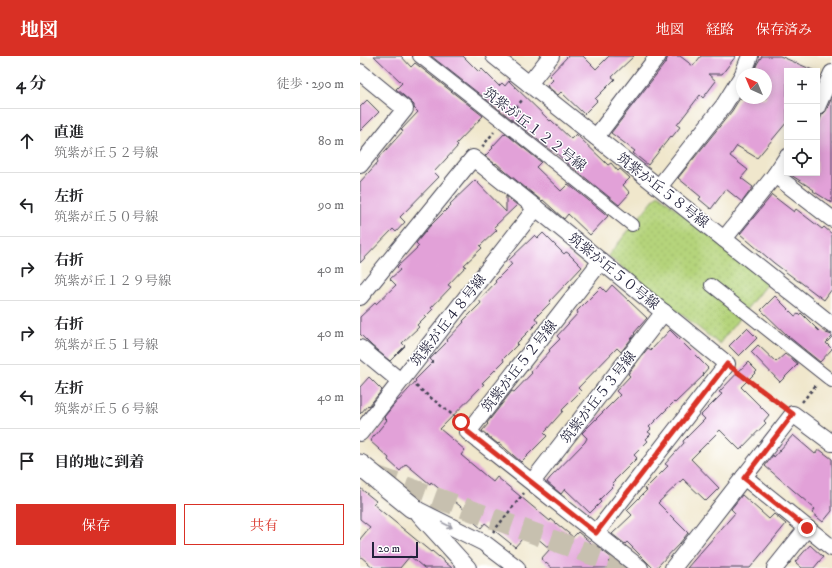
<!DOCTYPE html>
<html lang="ja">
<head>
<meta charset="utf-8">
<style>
  :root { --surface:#fff; --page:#f6f6f6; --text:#202124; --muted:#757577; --line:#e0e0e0; --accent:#d93025 }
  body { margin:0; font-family:"IM FELL DW Pica","Noto Serif JP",serif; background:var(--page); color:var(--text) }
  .controls { position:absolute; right:12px; top:12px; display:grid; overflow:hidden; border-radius:0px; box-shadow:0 2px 10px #0003 }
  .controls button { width:36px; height:36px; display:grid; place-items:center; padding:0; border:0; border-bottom:1px solid var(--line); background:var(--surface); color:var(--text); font:20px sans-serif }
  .compass { position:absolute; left:376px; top:12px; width:36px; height:36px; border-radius:50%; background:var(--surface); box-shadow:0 2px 10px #0003; rotate:316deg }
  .scale { position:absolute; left:12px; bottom:10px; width:46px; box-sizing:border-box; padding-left:4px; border:2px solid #22223b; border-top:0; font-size:11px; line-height:14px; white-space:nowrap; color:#22223b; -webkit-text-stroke:3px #fff; paint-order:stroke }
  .stop { position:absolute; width:12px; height:12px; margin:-9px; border:3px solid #d93025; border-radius:50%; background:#fff }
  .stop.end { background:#d93025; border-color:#fff; box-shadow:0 1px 4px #0008 }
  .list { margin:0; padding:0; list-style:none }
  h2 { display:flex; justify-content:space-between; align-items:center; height:52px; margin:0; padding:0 16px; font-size:17px }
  h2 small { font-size:13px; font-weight:400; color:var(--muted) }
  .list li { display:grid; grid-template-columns:26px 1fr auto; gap:12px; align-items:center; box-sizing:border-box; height:64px; padding:0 16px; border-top:1px solid var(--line) }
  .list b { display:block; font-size:15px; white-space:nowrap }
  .list p { margin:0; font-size:13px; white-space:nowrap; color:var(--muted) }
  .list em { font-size:13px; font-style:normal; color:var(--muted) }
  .actions { display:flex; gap:8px; padding:12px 16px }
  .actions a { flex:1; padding:9px 0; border:1px solid var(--accent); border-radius:0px; text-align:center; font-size:14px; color:var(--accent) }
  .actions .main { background:var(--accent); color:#fff }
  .icon { flex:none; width:22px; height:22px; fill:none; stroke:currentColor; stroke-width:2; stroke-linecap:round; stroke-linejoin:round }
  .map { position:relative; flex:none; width:472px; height:512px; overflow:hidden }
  header { display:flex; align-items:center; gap:24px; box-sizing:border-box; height:56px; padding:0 20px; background:var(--accent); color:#fff }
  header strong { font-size:19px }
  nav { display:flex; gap:22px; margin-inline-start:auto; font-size:14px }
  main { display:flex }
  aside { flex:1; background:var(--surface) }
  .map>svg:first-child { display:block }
  .park { fill:url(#park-dots); stroke:#6c7b5b }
  .building { fill:#e2a1d8 }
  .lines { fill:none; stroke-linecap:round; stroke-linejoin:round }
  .tertiary-tunnel { stroke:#c7c0af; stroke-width:21; stroke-dasharray:21 10; stroke-linecap:butt }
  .pedestrian-casing { stroke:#414051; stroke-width:14 }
  .minor-casing { stroke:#414051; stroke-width:18 }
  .tertiary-casing { stroke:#414051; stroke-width:23 }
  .path { stroke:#414051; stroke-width:2.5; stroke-dasharray:3 3; stroke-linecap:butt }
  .pedestrian { stroke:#fff; stroke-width:12 }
  .minor { stroke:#fff; stroke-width:16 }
  .tertiary { stroke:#fff; stroke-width:21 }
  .oneway { stroke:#9c9ca7 }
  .route { stroke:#d93025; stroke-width:5 }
  .labels { text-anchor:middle; stroke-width:3; stroke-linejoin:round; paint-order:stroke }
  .street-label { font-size:14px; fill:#22223b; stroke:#fff }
</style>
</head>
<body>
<header>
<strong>地図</strong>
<nav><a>地図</a><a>経路</a><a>保存済み</a></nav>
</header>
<main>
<aside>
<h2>4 分<small>徒歩 · 290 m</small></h2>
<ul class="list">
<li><svg class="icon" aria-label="ahead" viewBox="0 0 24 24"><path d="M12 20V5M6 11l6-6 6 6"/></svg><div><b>直進</b><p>筑紫が丘５２号線</p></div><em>80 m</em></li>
<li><svg class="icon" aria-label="left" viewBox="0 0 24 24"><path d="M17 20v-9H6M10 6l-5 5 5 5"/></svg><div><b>左折</b><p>筑紫が丘５０号線</p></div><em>90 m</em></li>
<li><svg class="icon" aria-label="right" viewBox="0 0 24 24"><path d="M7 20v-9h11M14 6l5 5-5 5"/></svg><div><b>右折</b><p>筑紫が丘１２９号線</p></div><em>40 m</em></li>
<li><svg class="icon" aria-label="right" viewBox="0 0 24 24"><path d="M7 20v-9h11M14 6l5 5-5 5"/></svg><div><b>右折</b><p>筑紫が丘５１号線</p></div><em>40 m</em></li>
<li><svg class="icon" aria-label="left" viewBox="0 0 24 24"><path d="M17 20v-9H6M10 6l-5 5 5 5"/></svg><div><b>左折</b><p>筑紫が丘５６号線</p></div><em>40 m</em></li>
<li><svg class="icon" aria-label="arrive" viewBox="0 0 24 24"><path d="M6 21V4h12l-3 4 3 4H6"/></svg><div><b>目的地に到着</b></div></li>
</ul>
<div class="actions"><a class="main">保存</a><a>共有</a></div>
</aside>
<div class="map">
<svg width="472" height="512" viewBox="0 0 472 512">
  <defs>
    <pattern id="park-dots" width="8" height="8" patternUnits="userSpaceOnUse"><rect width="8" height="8" fill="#b5d47b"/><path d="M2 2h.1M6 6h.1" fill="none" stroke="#9bb66b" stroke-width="1.8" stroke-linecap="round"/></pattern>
  </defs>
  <rect width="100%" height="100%" fill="#fff"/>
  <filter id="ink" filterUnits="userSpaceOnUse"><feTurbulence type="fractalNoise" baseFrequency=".025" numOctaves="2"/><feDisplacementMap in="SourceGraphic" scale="8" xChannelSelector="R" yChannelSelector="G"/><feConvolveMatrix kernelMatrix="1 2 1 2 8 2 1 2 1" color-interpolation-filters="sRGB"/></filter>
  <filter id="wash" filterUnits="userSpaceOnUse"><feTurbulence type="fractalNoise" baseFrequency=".012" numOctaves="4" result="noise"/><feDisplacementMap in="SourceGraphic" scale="16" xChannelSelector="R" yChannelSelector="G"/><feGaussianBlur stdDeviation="0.9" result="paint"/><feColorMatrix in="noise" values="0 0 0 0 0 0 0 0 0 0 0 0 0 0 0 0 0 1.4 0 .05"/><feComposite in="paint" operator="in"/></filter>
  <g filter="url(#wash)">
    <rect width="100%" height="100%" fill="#f0e7cc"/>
    <path class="park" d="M298,138L408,226L359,288L248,200Z"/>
    <g id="blocks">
      <g class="building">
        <path d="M14,0H41L51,11L55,7L123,60L96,88L98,90L74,116L79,121L40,161L45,166L36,176L33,173L0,207V126L18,106L17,104L43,75L41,74L58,56L54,52V49L51,46L36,33L42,27Z"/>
        <path d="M71,0H103L119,16L122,13L139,30L142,27L145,30L149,25L190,65L191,64L211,83L216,78L248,109L251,107L258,115L260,113L270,122L263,129L270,137L259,149L207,107L193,94L192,95Z"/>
        <path d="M208,0H223L236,13L249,0H274L252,21L255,23L235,43L237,45L224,58L201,36L198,39L187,30L193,24L189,20Z"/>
        <path d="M308,0H320L333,10L341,0H376L362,18H348L356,25L343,42L340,39L317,69L320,71L312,81L311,80L288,109L273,97L275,95L251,77L306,6Z"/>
        <path d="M402,0H420L455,15H427V66L397,102L377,90L370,100L388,114L381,122L393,131L382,146L366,133L351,153L339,143L341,141L318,122L372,55L380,42H406V18H393L397,8Z"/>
        <path d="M472,41V147L453,135L454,134L428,117H457V71L462,59L466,55Z"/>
        <path d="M7,44L19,56L0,75V51Z"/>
        <path d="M145,77L181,106L176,111L201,135L208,128L248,160L230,179L208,158L204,163L183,144L182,145L146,116L136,107L135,108L125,100L133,92L132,91Z"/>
        <path d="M115,124L146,156V140L157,149L134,171L137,174L120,190L122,192L104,209L106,210L88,229L91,231L71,252L73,253L57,269L59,271L42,287L45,290L30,305L12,290L0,278V261L15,247L16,248L36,229L30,223L40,214L37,211L59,190L56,187L70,170L91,149L90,148Z"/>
        <path d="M412,139L434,156L436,153L462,173L464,171L472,178V233L464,244L439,225H438L414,207L380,178Z"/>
        <path d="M183,177L204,198L206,196L208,197L222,211L190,245L191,246L175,262L178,266L157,287L158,288L143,303L144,305L122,327L124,328L80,373L105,394L101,399L133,426L137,421L190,465L191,463L213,481L218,476L238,493L239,492L252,502L248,506L255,512H192L181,503L190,493L169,475L155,491L125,467L121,472L104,458L106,455L71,426L70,428L46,408L40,415L28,404L29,402L10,385L27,364L24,361L38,344H39L56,325L55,324L73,306L70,303L87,286L86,285L104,266L103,265L121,247L119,244L136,226L135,225L152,208L149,204L175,179L178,182Z"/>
        <path d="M252,229L287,262L274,277L275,278L261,296L257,292L218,332L221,335L202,354L203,355L187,373H188L184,377L187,380L161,406L139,387L138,388L122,375L128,368L127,367L152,335L154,336L172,317L171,316L190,295L189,294L200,283L197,280L218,257L217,255L241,231L246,236Z"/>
        <path d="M415,240L435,260L438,258L439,259L441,257L459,275L461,273L466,277L472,279V281L466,287L472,293L460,306L429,281L401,254Z"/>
        <path d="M387,272L397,282L379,300L369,290Z"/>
        <path d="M310,274L348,312L343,318L344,319L315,347L314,346L289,371L291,373L288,376L291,378L286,383L288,385L274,399L277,402L252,427L254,429L239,444L241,446L230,457L205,433L201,438L187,426L190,422L225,386L227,382L222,377L260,339L256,335L270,320L268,318L288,292L291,294Z"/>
        <path d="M398,289L416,306L425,298L438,308L420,326L391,296Z"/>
        <path d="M388,306L397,315L381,331L409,359L404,365L406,367L380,394L360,374L331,403L359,432L346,445L323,423L298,447L328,477L320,487L296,512H293L267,486L265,488L252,478L272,459L267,454L287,434L285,433L308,410L305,408L324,387L323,385L345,363L341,359L362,338L359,336Z"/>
        <path d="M9,321L22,334L9,350L8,349L0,358V331Z"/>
        <path d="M433,379L455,398L459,393L472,403V455L463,466L452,457L455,453L405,410L413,399L414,401Z"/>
        <path d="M0,432L16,445L13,448L71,496L72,495L92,512H64L50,500L40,512H14L0,500V483L10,471L0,463Z"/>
        <path d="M382,439L409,463L414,458L426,468L390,512H327L375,457L371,453Z"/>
        <path d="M450,489L463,501L454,512H442L435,506Z"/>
      </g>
    </g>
  </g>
  <g filter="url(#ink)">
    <use href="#blocks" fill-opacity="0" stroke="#414051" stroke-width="1"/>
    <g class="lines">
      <path class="tertiary-tunnel" d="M16,420L74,441L269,512"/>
      <defs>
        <g id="pedestrian">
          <path d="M59,0L143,66L272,169"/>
          <path d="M351,229L472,325"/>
        </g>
        <g id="minor">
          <path d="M134,0L472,269"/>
          <path d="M0,16L45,53L0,109"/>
          <path d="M383,18L390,0"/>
          <path d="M169,28L191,0"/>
          <path d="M457,51L472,17"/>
          <path d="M236,81L298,0"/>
          <path d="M415,119L472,163"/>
          <path d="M299,131L364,49L382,20"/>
          <path d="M364,183L415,119L427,101"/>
          <path d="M241,205L108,376L280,512"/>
          <path d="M0,241L113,102L176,152L367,308L236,477"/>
          <path d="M0,292L40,325"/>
          <path d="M0,377L176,152"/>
          <path d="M384,421L472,492"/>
          <path d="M172,426L304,256"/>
          <path d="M52,451L124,487L157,512"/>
          <path d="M59,458L108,512"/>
          <path d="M313,512L433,358L472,387"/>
          <path d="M415,512L447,472"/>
        </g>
        <path id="tertiary" d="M0,409L52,451"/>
      </defs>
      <use href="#pedestrian" class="pedestrian-casing"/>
      <use href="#minor" class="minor-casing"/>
      <use href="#tertiary" class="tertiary-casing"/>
      <g class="path">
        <path d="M152,56L163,43"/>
        <path d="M122,91L134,76"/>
        <path d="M378,317L422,350"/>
        <path d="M56,330L99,364"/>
        <path d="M442,346L457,328"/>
        <path d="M133,476L164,437"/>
      </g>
      <use href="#pedestrian" class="pedestrian"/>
      <use href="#minor" class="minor"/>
      <use href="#tertiary" class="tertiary"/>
    </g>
    <defs><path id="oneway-shaft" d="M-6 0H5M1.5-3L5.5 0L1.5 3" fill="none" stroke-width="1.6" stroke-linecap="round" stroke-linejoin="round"/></defs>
    <use class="oneway" href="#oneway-shaft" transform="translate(87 469) rotate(27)"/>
  </g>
  <g class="lines" filter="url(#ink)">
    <path class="route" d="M101,366L108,376L236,477L367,308L433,358L384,422L447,472"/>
  </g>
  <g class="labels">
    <g class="street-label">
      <text transform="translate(175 73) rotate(38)" y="5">筑紫が丘１２２号線</text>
      <text transform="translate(303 134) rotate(38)" y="5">筑紫が丘５８号線</text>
      <text transform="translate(254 215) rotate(39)" y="5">筑紫が丘５０号線</text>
      <text transform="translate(88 264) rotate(-52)" y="5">筑紫が丘４８号線</text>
      <text transform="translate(159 310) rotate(-52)" y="5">筑紫が丘５２号線</text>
      <text transform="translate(238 341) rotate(-52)" y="5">筑紫が丘５３号線</text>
    </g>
  </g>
</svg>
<div class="controls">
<button>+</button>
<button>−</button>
<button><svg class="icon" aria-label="locate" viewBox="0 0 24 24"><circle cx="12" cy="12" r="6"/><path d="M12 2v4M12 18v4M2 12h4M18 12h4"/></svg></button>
</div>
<svg class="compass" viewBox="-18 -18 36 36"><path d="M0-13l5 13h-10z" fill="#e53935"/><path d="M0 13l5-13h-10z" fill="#757577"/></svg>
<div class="scale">20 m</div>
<div class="stop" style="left:101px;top:366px"></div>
<div class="stop end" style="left:447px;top:472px"></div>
</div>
</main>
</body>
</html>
